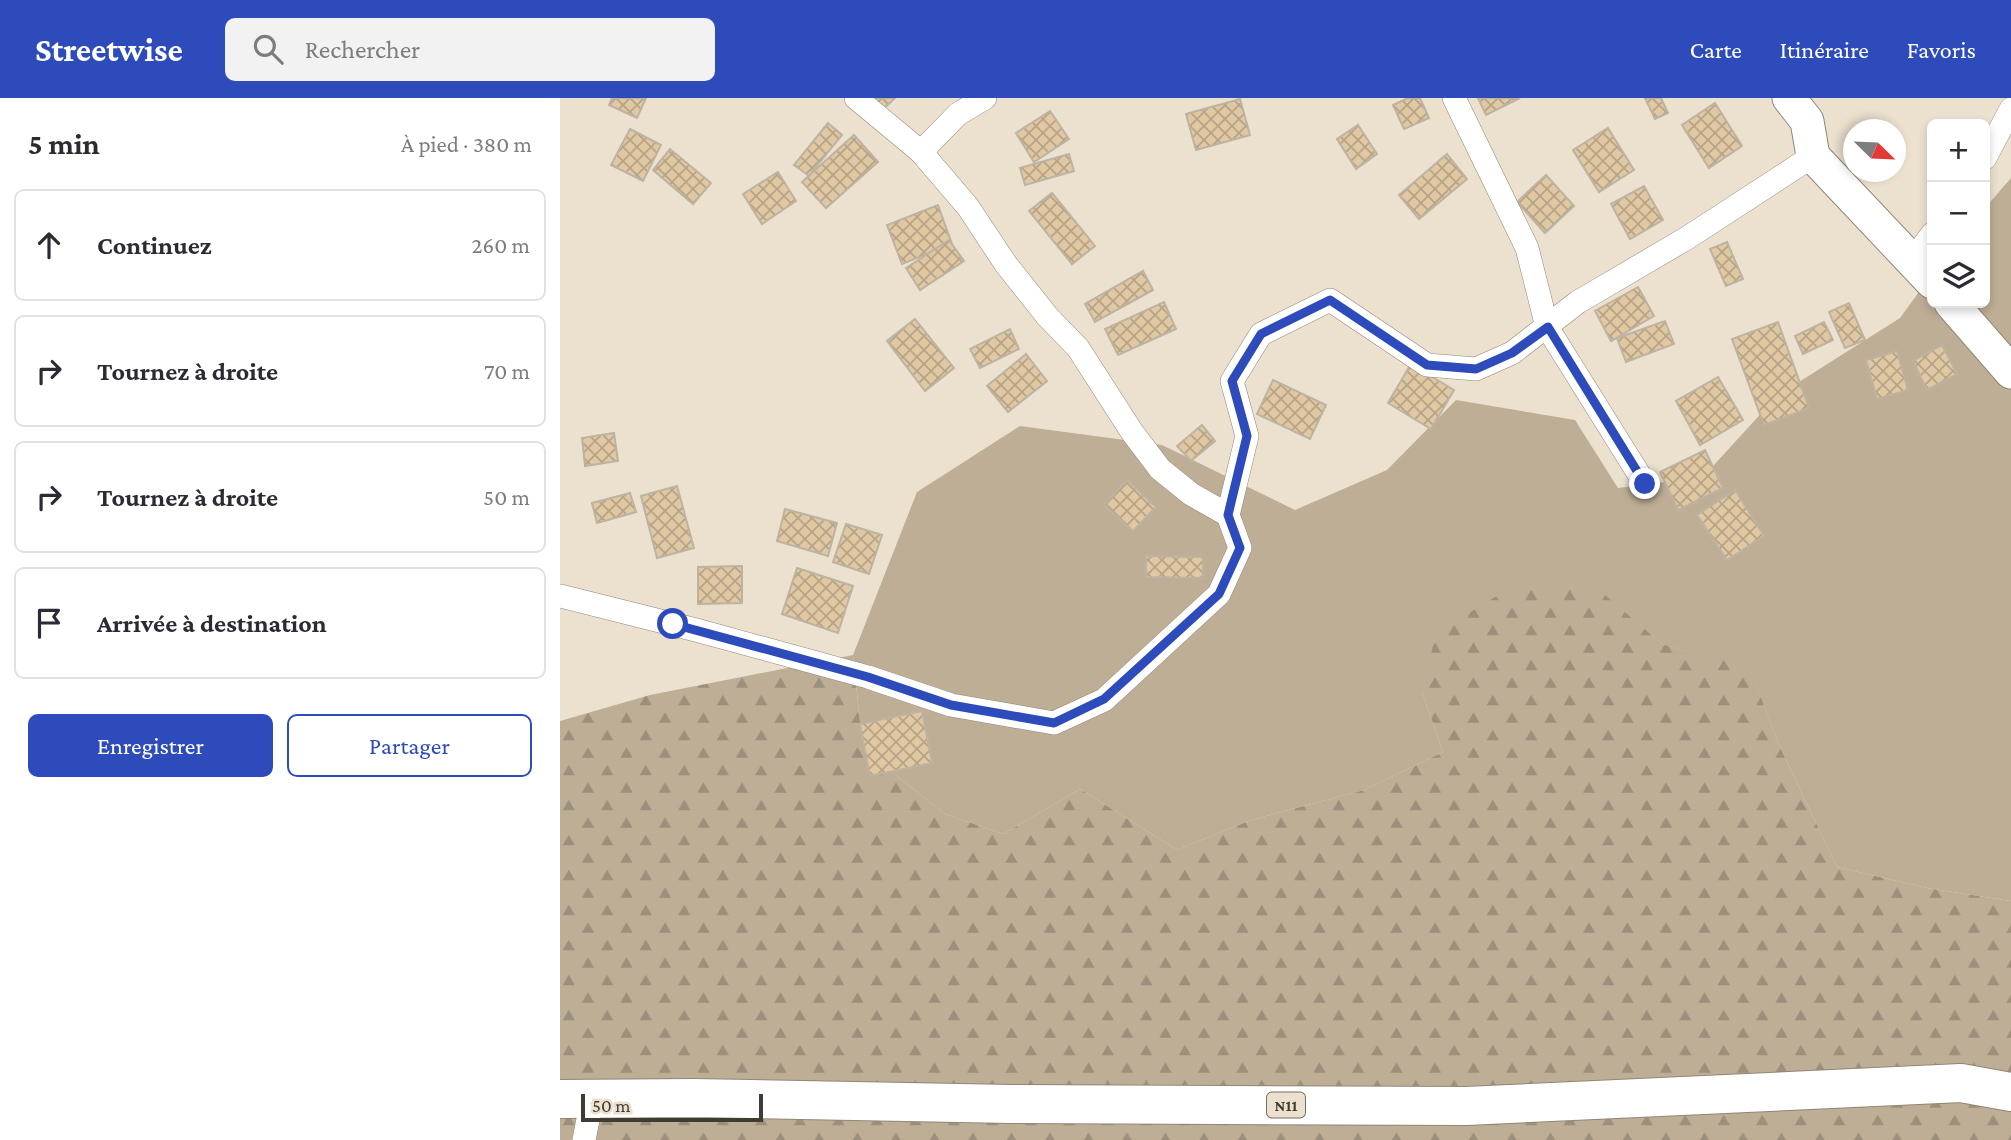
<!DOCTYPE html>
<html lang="fr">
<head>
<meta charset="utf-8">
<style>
  :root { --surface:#fff; --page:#f2f2f3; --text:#2b2b33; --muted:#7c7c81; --line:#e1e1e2; --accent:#2e4bbc }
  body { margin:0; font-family:"Crimson Pro",serif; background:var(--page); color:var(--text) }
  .controls { position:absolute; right:21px; top:21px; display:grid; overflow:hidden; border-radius:10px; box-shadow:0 4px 10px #0003 }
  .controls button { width:63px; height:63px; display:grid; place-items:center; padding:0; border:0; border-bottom:2px solid var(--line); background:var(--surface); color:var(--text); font:35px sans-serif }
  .compass { position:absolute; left:1283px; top:21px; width:63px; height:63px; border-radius:50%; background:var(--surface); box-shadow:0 4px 10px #0003; rotate:113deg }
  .scale { position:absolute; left:21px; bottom:18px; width:182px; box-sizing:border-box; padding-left:7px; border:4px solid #403c34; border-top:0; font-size:19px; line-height:24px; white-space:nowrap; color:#403c34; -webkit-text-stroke:5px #ece1cf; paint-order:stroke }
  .stop { position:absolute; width:21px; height:21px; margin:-16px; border:5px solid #2e4bbc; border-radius:50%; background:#fff }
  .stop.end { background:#2e4bbc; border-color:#fff; box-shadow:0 2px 7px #0008 }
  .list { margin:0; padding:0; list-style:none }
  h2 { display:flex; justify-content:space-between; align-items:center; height:91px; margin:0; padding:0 28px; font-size:30px }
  h2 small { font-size:23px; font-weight:400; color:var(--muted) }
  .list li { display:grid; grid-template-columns:46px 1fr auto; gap:21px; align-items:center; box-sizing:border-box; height:112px; margin:0 14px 14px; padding:0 14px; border:2px solid var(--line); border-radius:10px }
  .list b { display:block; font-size:26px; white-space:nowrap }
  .list em { font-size:23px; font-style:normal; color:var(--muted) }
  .actions { display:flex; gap:14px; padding:21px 28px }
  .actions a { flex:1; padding:16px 0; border:2px solid var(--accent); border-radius:10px; text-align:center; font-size:24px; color:var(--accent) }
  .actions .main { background:var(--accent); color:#fff }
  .icon { flex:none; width:38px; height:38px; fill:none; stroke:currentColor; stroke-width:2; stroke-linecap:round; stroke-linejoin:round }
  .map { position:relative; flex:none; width:1451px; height:1042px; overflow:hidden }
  header { display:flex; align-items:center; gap:42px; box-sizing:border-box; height:98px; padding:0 35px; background:var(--accent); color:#fff }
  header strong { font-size:33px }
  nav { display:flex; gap:38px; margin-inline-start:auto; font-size:24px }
  .search { width:490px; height:63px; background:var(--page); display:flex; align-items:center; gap:18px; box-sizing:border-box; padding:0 24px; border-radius:10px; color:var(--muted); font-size:26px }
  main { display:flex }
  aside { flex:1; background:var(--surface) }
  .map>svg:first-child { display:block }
  .grass { fill:#beae96 }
  .forest { fill:url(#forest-firs) }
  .building { fill:url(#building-cross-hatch); stroke:#beb3a2; stroke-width:2 }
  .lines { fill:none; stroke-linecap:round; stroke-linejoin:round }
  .street-casing { stroke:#918777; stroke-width:24 }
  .secondary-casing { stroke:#918777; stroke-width:35 }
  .highway-casing { stroke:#918777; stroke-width:40 }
  .street { stroke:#fff; stroke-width:23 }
  .secondary { stroke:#fff; stroke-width:33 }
  .highway { stroke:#fff; stroke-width:38 }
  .route { stroke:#2e4bbc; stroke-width:9 }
  .labels { text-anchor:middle; stroke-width:7; stroke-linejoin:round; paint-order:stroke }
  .shield { fill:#ece1cf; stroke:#746e62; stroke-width:2 }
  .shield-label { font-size:16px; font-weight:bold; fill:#403c34 }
</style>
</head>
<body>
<header>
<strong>Streetwise</strong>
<div class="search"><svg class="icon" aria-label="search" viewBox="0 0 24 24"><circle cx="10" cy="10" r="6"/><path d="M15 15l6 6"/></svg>Rechercher</div>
<nav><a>Carte</a><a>Itinéraire</a><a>Favoris</a></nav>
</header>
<main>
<aside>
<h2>5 min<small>À pied · 380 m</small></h2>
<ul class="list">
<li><svg class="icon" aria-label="ahead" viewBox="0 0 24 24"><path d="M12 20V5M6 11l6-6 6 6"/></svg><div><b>Continuez</b></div><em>260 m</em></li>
<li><svg class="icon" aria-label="right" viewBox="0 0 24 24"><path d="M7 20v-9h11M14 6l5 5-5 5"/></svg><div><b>Tournez à droite</b></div><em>70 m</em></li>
<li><svg class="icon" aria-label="right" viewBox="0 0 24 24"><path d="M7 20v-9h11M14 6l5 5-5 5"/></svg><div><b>Tournez à droite</b></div><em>50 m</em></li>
<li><svg class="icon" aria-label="arrive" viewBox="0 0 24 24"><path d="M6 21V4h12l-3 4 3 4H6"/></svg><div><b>Arrivée à destination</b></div></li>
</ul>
<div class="actions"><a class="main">Enregistrer</a><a>Partager</a></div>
</aside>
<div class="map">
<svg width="1451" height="1042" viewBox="0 0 1451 1042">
  <defs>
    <pattern id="forest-firs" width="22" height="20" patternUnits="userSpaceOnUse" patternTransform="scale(1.75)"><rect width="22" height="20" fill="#beae96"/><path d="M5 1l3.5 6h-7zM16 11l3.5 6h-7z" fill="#9c8f7b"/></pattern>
    <pattern id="building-cross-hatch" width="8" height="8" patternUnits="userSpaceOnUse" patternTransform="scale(1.75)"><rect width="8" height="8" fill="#e0c8a3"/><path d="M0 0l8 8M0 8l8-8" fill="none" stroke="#b7a486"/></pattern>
  </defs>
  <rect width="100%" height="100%" fill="#ece1cf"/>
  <path class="grass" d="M1451,80V803L1367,790L1277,769L1219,647L1190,571L1102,546L1036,490L862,594L883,654L804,692L691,722L617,752L520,691L443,736L385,716L318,663L302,643L293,557L357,394L460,328L602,347L735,412L827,372L896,302L1015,322L1058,390L1143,379L1217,298L1340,220L1372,176V205H1425V110Z"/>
  <path class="forest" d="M1037,490L1102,546L1190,570L1219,647L1277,769L1367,790L1451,803V1042H0V623L90,597L293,557L302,643L318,663L385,716L443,736L520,691L617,752L691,722L804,692L883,654L862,594L876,535L945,493Z"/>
  <g class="building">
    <path d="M52,0H86L77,20L49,7Z"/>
    <path d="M306,0H335L320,14Z"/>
    <path d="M848,0H860L869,20L844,31L833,7Z"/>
    <path d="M918,0H960L926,17Z"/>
    <path d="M1085,0H1101L1108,15L1095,21Z"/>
    <path d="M680,1L690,37L636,52L626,16Z"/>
    <path d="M1155,5L1182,48L1149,70L1122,27Z"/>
    <path d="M490,13L509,41L474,64L456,35Z"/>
    <path d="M268,25L282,37L249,78L234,67Z"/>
    <path d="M798,27L817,56L796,71L777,41Z"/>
    <path d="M1048,30L1074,72L1039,94L1013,52Z"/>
    <path d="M70,31L101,47L83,83L51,67Z"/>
    <path d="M294,37L318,64L266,110L242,84Z"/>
    <path d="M110,51L151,85L133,106L93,72Z"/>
    <path d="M509,56L514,73L465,87L460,70Z"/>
    <path d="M887,56L907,81L859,121L839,97Z"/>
    <path d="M218,74L236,103L202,126L183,96Z"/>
    <path d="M986,77L1014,108L985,135L957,104Z"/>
    <path d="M1084,88L1103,122L1070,141L1051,106Z"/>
    <path d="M492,95L535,148L512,166L469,113Z"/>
    <path d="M378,107L392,146L342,166L327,127Z"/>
    <path d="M389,142L404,163L360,192L346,170Z"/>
    <path d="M1167,144L1183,181L1166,188L1150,151Z"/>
    <path d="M583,173L593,192L535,224L525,206Z"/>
    <path d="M1078,189L1094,218L1051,243L1035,213Z"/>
    <path d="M604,204L616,231L558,257L545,231Z"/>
    <path d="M1289,205L1305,242L1285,250L1269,214Z"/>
    <path d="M355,221L394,270L365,293L327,243Z"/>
    <path d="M1105,223L1114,246L1066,264L1057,240Z"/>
    <path d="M1218,224L1249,310L1204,327L1172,241Z"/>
    <path d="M1264,224L1273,242L1243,256L1235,238Z"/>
    <path d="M450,231L459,251L420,270L410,251Z"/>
    <path d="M1382,247L1397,276L1367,292L1353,263Z"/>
    <path d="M1337,253L1348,292L1317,301L1306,262Z"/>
    <path d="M466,256L487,283L448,314L427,288Z"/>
    <path d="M851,266L894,292L871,331L828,305Z"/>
    <path d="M1158,279L1183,322L1140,347L1116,303Z"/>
    <path d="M713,282L766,307L750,341L697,316Z"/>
    <path d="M642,327L655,343L631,363L617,348Z"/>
    <path d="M54,335L58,363L25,368L22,340Z"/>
    <path d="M1145,352L1163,390L1118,412L1100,374Z"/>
    <path d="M567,382L596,409L573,433L544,407Z"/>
    <path d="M117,388L134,450L97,460L81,398Z"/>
    <path d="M1175,392L1204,438L1167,462L1137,417Z"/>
    <path d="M70,395L76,414L37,425L32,405Z"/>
    <path d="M225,411L277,425L268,458L217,443Z"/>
    <path d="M286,426L322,437L309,476L273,464Z"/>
    <path d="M586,458L643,459V480L586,479Z"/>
    <path d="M182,468V505L138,506V469Z"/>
    <path d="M237,470L293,488L278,535L222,516Z"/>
    <path d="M362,613L372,665L310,678L300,626Z"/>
  </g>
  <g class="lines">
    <defs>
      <g id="street">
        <path d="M296,0L361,54"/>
        <path d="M425,0L398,16L361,54L408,109L445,165L487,218L518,250L572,334L600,371L631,396L668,417"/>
        <path d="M894,0L967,150L987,229L1085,386"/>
        <path d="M1425,60L1451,11"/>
        <path d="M1353,162L1372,136"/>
        <path d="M0,498L136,532L308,579L391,607L494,625L544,602L659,496L680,450L668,417L687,338L672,283L701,236L770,202L867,267L916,271L952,255L1018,204L1127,140L1253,58"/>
        <path d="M24,1042L32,1001"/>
      </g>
      <g id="secondary">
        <path d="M1229,0L1247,23L1253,58L1372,184"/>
        <path d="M1391,205L1451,274"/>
      </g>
      <path id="highway" d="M0,1001L134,1000L451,1006L906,1008L1401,985L1451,994"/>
    </defs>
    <use href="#street" class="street-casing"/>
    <use href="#secondary" class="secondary-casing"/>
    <use href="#highway" class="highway-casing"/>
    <use href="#street" class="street"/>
    <use href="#secondary" class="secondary"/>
    <use href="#highway" class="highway"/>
  </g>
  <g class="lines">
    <path class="route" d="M113,526L308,579L391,607L494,625L544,601L659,496L680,450L668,417L687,338L672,283L701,236L770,202L867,267L916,271L952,255L988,229L1085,386"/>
  </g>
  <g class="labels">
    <rect class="shield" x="707" y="994.5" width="38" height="25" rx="5"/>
    <g class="shield-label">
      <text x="726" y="1013">N11</text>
    </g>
  </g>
</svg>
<div class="controls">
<button>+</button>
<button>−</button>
<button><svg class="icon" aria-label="layers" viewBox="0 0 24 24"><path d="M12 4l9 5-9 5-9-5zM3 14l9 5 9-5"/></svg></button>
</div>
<svg class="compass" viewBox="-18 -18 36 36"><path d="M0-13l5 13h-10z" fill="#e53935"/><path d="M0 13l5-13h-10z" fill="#7c7c81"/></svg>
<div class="scale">50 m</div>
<div class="stop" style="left:113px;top:526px"></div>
<div class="stop end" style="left:1085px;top:386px"></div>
</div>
</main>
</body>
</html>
